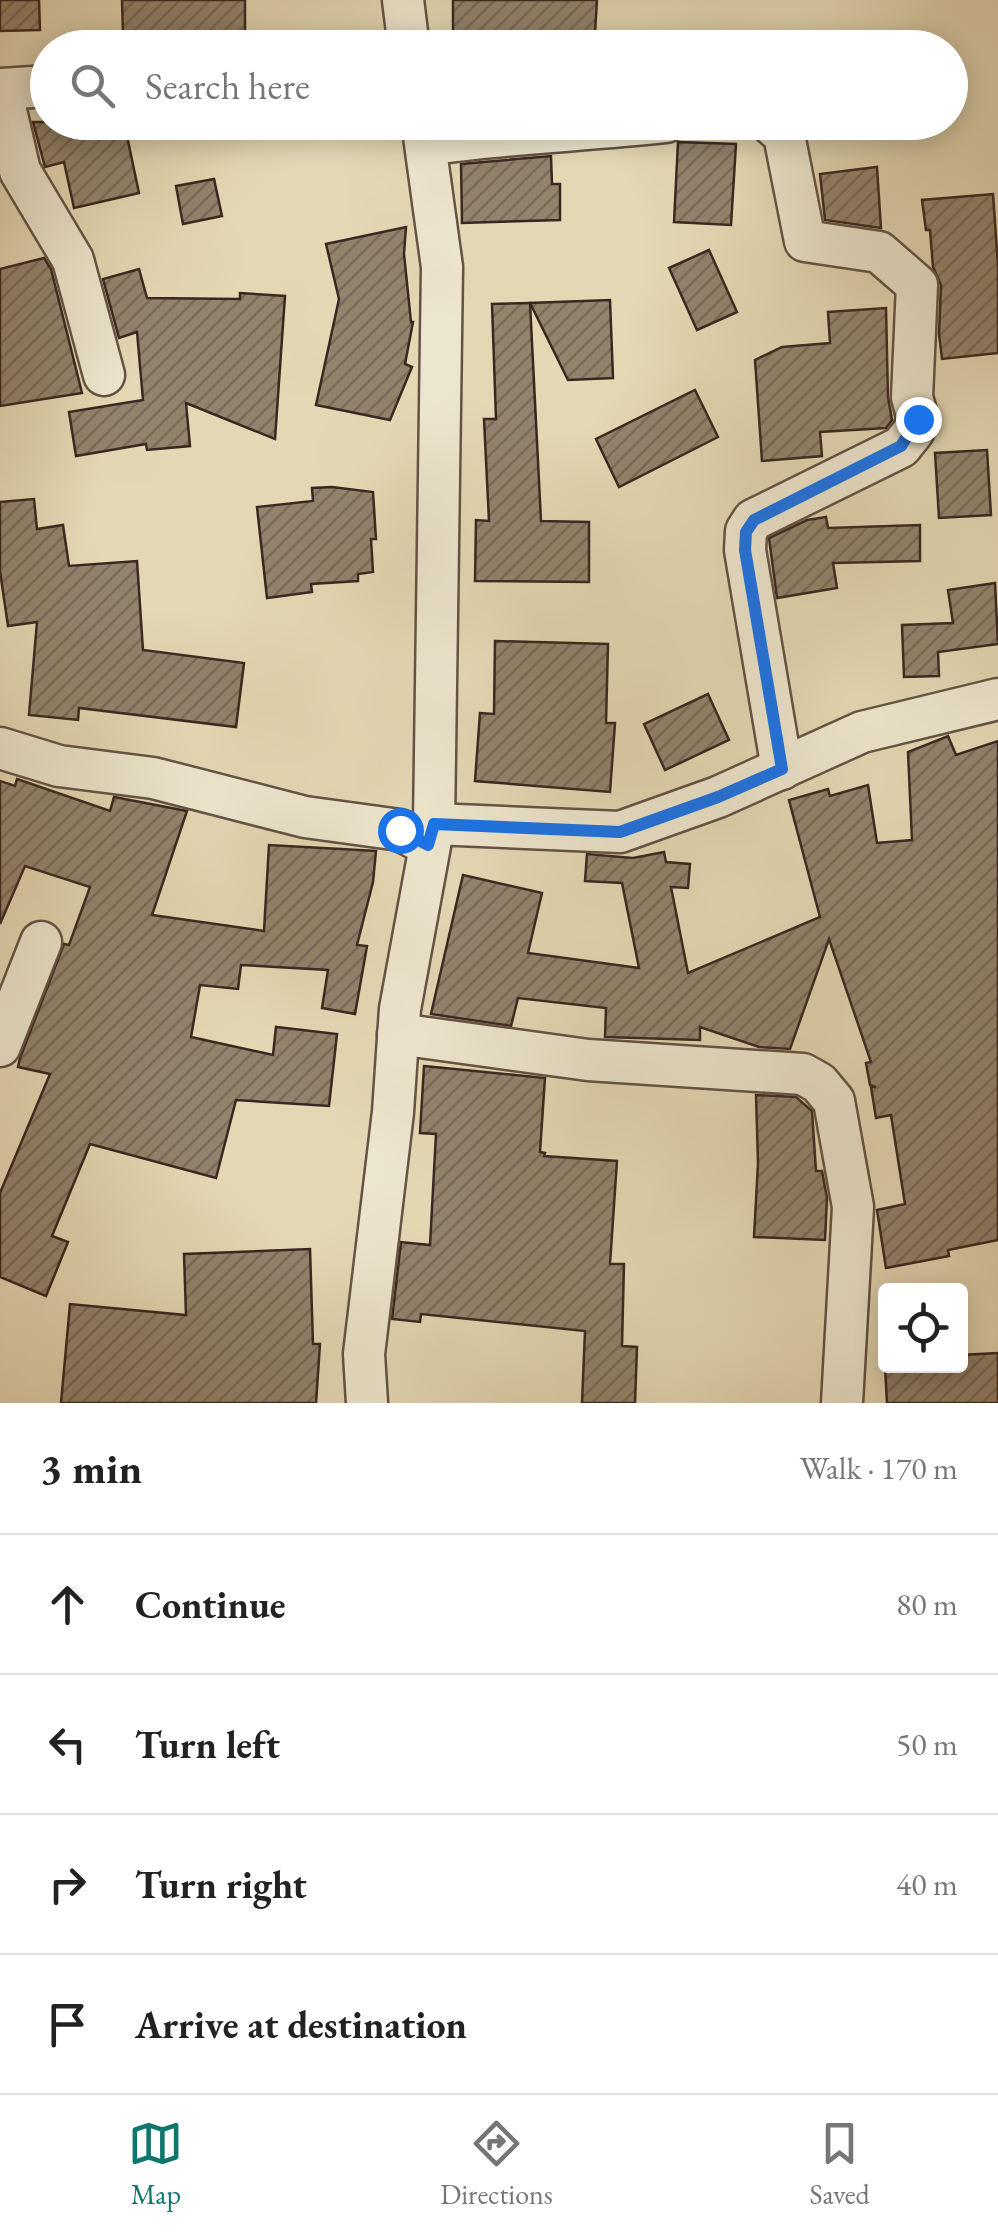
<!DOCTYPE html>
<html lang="en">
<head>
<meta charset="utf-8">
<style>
  :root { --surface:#fff; --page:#f6f6f6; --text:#222; --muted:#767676; --line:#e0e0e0; --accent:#0f766e }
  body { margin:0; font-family:"EB Garamond",serif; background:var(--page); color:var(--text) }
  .controls { position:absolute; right:30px; bottom:30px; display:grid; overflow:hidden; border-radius:10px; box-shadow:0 5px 25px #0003 }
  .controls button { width:90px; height:90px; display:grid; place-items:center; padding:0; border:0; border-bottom:2px solid var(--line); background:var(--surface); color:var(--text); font:50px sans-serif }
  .stop { position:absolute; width:30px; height:30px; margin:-22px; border:8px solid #1a73e8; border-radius:50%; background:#fff }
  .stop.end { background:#1a73e8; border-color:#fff; box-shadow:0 2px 10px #0008 }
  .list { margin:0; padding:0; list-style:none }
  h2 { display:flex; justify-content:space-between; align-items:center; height:130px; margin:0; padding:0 40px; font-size:42px }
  h2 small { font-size:32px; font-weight:400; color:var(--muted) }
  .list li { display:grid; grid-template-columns:65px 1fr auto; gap:30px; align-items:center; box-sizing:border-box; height:140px; padding:0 40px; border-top:2px solid var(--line) }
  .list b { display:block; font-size:38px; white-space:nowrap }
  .list em { font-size:32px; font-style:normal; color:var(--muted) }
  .icon { flex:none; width:55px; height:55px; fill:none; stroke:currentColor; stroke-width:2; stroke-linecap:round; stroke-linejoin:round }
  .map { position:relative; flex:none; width:998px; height:1403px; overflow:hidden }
  .search { position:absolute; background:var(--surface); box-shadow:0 5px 25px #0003; left:30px; right:30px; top:30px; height:110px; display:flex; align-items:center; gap:25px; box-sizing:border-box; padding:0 35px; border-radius:55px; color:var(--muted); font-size:38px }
  .sheet { height:690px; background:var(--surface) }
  nav { display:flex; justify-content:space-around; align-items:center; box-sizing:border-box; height:140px; border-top:2px solid var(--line); background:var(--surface); font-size:28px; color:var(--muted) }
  nav a { display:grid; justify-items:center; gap:5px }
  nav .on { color:var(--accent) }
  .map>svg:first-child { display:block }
  .building { fill:url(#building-hatch); stroke:#3a2720; stroke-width:2.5 }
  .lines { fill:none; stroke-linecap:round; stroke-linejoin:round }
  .minor-casing { stroke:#645345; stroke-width:45 }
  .minor { stroke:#ede6ce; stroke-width:40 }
  .route { stroke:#1a73e8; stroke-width:12 }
</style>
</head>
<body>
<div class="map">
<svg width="998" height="1403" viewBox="0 0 998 1403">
  <defs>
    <pattern id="building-hatch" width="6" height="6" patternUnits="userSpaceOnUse" patternTransform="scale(2.5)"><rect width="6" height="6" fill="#92836d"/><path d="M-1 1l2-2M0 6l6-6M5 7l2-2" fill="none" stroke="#786b59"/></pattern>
  </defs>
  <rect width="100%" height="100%" fill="#e4d8b4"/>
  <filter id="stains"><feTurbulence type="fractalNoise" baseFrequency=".002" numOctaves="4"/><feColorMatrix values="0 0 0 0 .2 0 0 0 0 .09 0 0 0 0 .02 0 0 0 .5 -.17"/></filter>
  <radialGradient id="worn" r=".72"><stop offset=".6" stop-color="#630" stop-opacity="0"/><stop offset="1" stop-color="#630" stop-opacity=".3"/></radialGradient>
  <g class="building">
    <path d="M0,0H39L40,30L0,31Z"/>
    <path d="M122,0H245V35H123Z"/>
    <path d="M453,0H597L594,48H453Z"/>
    <path d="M33,122H124L139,193L74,208L64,162L45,167Z"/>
    <path d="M678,142L736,144L731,225L674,222Z"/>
    <path d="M551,156L552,184H560V220L462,223L461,164Z"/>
    <path d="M877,167L881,228L825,220L820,174Z"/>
    <path d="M214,179L222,216L183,224L176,186Z"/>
    <path d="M993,194L998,266V353L942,359L939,334L941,285L933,267L930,230H926L922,200Z"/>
    <path d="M406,227L404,254L411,322H413L405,364L412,367L390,420L316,405L339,299L326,244Z"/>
    <path d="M709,250L737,312L697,330L669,268Z"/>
    <path d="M44,258L51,269L82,393L0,406V269Z"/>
    <path d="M139,269L147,298L240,299V293L285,296L275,439L186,403L190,446L147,450L146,444L76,456L69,412L143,400L137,332L119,338L103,279Z"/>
    <path d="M610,300L613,378L568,380L530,303Z"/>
    <path d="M530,303L541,521L589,522V582L475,581L476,520L489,521L484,419H496L492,304Z"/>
    <path d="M886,308L888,397L892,420L886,428L820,432L822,456L762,461L755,360L782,347L830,343L828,312Z"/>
    <path d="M695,390L718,437L619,487L596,439Z"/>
    <path d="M987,450L991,515L939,518L935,453Z"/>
    <path d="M332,487L373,492L376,539H371L373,572L358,574V581L311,584L312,592L267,598L257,507L313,501L312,488Z"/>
    <path d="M34,499L37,529L63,525L69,566L137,561L143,650L244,663L236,727L79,708L78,720L29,715L37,622L8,626L0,571V502Z"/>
    <path d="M826,517L828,528L920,525V561L833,563L837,588L777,598L769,538L807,520Z"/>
    <path d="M995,583L998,644L938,652L939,676L904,677L902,625L953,623L948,590Z"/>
    <path d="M495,641L608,644L606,723H615L610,792L475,781L480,713L494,714Z"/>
    <path d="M708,694L729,740L665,770L644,724Z"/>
    <path d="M948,736L956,755L998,741V1240L948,1250L949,1256L886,1268L877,1210L905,1204L891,1115L876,1118L871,1087H876L870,1085L866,1063L871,1062L829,939L790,1049L759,1047L700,1027V1040L605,1037L606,1008L518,998L511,1026L431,1014L463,875L542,893L528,953L639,968L622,883L585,881L587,854L633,858L664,852L666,862L690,864L688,888L671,887L688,973L820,917L789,800L828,789L830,796L868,785L877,843L912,840L908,752Z"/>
    <path d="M17,779L110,811L114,797L187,811L152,915L264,931L269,845L376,851L373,882L357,945L367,946L355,1014L322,1008L328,970L241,965L238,989L200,985L191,1037L273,1055L276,1027L337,1034L329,1106L236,1100L216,1178L90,1144L52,1236L68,1242L46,1296L0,1277V1193L50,1074L18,1067L20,1058L64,944L69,945L90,887L25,866L0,924V781L15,786Z"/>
    <path d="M424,1066L545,1078L540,1152L545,1153L544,1156L617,1161L610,1264H624L622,1346L637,1347L635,1403H582L585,1331L421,1314L420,1322L392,1319L401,1242L430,1245L436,1134L420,1133Z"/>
    <path d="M756,1095L796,1097L812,1111L816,1171H822L827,1198L825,1240L754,1237L758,1163Z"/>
    <path d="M310,1249L313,1344H320L316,1403H61L70,1304L186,1315L184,1254Z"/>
    <path d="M998,1353V1403H887L885,1366H960V1355Z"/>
  </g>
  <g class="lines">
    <defs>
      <g id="minor">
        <path d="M403,0L409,48"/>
        <path d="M48,86L1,89L20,171L73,260L104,375"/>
        <path d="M422,122L442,267L434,824"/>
        <path d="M769,122L784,135L805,241L879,252L917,285L912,397L918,419L913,432L901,447L753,520L746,531L745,550L782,769"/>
        <path d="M426,145C505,133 586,131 666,122"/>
        <path d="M0,748L59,766L153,778L305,817L400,830L428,845"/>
        <path d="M398,1034L588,1060L803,1074L819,1083L834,1101L853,1207L842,1403"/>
        <path d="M0,1046L41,942"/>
        <path d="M367,1403L364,1354L393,1112L400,1009L434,824L620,832L718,797L862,732L998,699"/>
      </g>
    </defs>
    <use href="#minor" class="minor-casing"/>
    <use href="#minor" class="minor"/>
  </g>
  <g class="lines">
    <path class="route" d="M400,830L428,845L434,824L620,832L718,797L782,769L745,550L746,532L754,520L901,446L918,419"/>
  </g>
  <rect width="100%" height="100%" filter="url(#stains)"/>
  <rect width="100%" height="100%" fill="url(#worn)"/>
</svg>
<div class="controls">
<button><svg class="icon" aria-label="locate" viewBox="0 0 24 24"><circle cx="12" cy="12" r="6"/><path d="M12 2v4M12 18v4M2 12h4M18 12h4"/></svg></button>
</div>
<div class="stop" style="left:400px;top:830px"></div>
<div class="stop end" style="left:918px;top:419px"></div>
<div class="search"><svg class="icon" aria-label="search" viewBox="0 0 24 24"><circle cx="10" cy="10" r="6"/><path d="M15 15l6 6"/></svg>Search here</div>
</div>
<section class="sheet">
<h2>3 min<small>Walk · 170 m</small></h2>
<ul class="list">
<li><svg class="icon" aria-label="ahead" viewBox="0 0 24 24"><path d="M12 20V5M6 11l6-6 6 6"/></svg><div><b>Continue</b></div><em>80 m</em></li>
<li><svg class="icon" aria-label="left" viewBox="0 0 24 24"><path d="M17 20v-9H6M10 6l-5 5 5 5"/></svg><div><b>Turn left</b></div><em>50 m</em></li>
<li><svg class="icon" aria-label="right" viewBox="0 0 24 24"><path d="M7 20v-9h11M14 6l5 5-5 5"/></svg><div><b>Turn right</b></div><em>40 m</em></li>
<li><svg class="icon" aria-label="arrive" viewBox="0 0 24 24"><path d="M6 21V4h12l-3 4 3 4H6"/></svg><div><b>Arrive at destination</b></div></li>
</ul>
</section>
<nav>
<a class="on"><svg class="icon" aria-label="map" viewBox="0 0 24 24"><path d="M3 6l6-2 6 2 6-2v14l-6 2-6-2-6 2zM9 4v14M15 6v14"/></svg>Map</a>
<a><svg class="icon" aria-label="directions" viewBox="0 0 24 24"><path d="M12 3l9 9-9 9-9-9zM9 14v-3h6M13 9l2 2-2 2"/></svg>Directions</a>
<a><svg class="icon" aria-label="saved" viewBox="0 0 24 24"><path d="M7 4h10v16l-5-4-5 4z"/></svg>Saved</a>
</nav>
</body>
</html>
